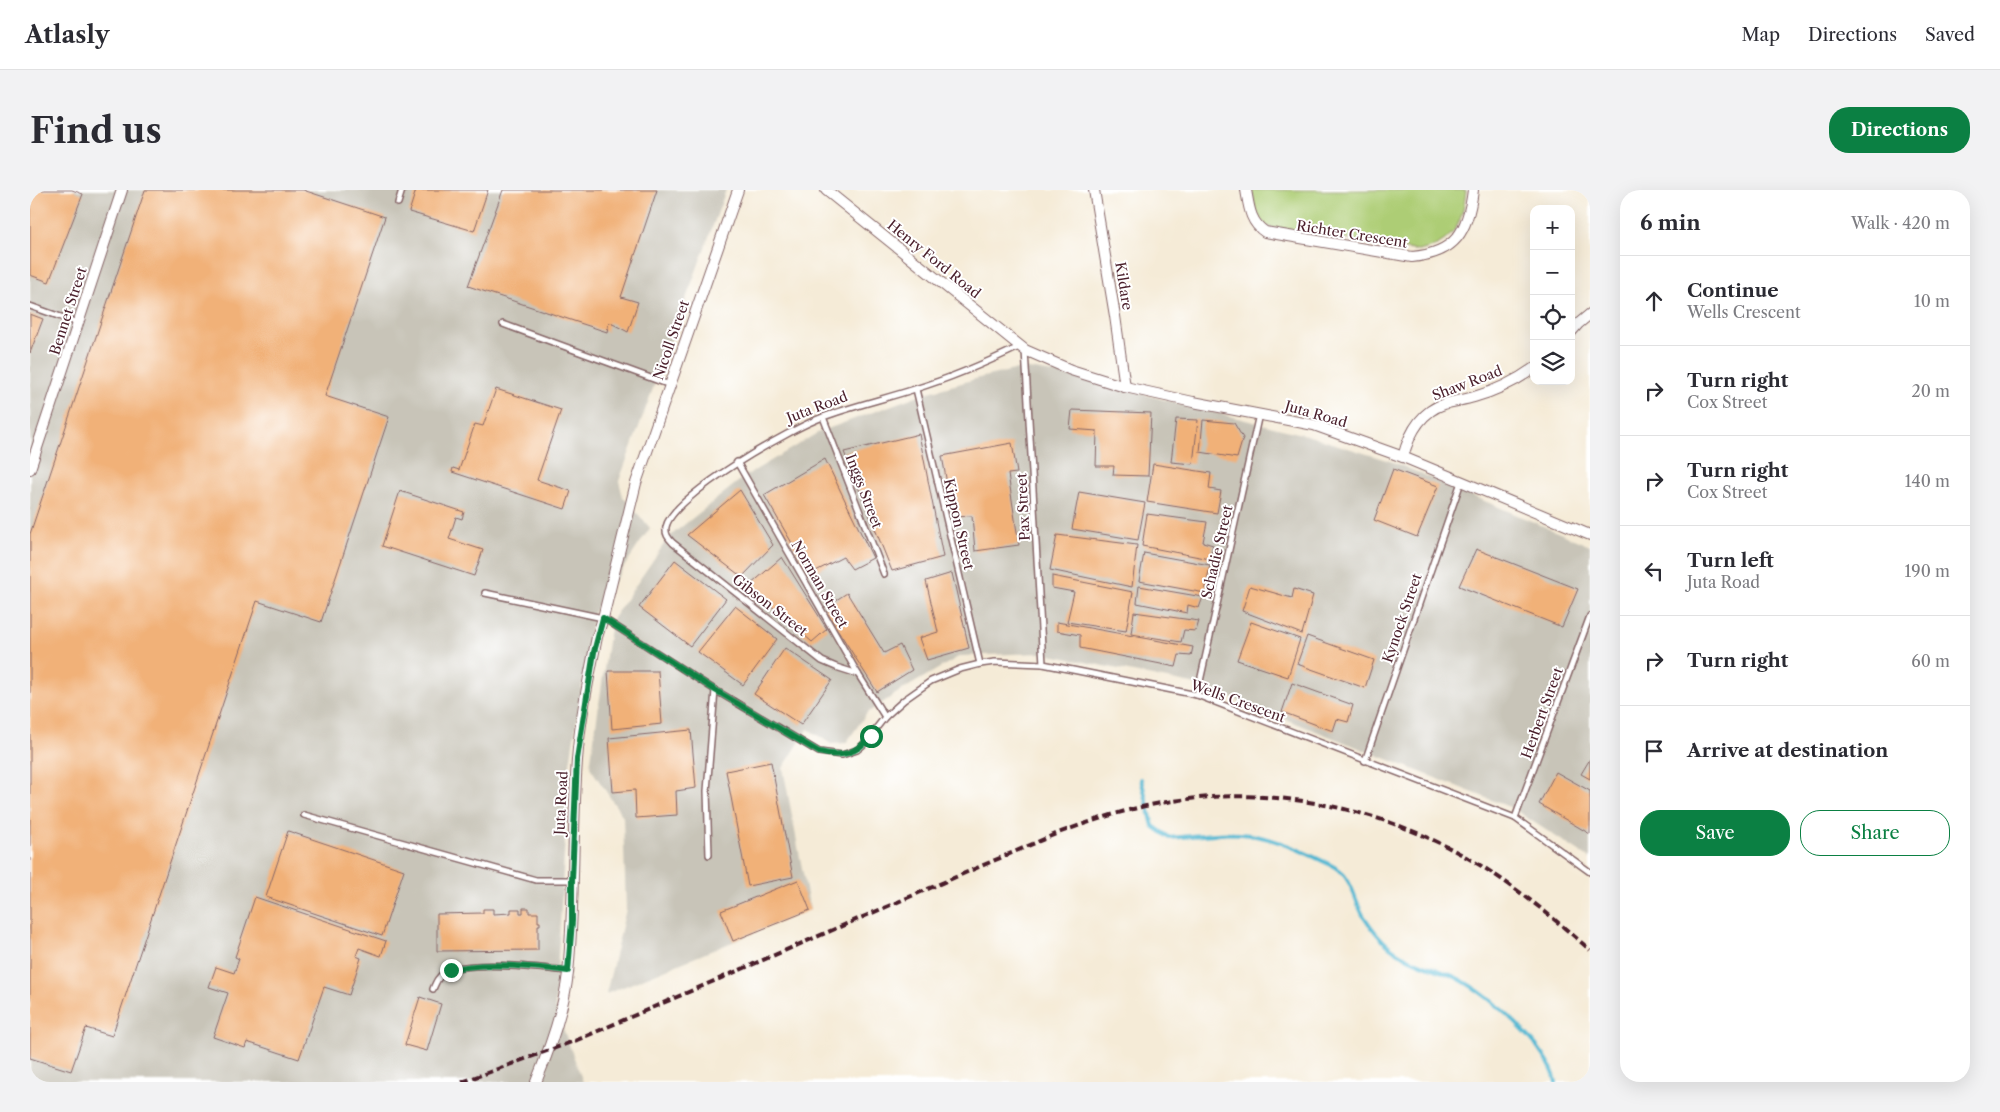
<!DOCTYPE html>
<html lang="en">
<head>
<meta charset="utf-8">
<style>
  :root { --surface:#fff; --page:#f2f2f3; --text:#2b2b33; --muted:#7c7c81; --line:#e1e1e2; --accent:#0b8043 }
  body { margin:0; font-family:"Libre Caslon Text",serif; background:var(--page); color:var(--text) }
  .controls { position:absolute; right:15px; top:15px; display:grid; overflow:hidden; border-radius:10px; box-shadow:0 5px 20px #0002 }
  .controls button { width:45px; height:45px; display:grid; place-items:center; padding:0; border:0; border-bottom:1px solid var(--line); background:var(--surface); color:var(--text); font:25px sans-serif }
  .stop { position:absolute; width:15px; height:15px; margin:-11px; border:4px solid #0b8043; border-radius:50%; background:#fff }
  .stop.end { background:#0b8043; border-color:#fff; box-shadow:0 1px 5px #0008 }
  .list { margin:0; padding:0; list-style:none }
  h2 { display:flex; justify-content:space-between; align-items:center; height:65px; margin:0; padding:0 20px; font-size:21px }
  h2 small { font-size:16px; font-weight:400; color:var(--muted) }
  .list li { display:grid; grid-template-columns:32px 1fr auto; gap:15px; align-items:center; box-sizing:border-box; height:90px; padding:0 20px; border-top:1px solid var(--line) }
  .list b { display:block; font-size:19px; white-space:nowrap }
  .list p { margin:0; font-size:16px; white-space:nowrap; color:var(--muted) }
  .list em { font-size:16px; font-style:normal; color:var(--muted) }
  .actions { display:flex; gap:10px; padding:15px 20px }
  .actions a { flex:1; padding:11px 0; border:1px solid var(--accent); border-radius:20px; text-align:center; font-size:18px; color:var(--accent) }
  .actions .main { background:var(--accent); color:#fff }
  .icon { flex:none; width:28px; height:28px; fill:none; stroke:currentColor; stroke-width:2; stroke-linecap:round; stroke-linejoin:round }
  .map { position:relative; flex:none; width:1560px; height:892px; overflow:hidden; border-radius:20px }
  header { display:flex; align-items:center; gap:30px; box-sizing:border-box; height:70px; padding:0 25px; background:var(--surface); border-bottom:1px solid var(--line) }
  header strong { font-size:24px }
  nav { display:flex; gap:28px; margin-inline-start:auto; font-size:18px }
  .intro { display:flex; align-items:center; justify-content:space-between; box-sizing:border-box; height:120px; padding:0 30px }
  h1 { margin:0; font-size:35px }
  .button { padding:12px 22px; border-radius:20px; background:var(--accent); color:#fff; font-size:18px; font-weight:700 }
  main { display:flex; gap:30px; padding:0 30px }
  aside { flex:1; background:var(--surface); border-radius:20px; box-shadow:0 5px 20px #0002 }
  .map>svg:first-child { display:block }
  .industrial { fill:#c8c4b8 }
  .green { fill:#adcd75; stroke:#7c7650 }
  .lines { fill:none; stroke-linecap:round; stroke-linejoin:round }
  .stream { stroke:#52b7d1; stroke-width:4 }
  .building { fill:#f1b178 }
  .service-casing { stroke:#866667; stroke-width:8 }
  .minor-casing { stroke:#866667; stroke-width:12 }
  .service { stroke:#fff; stroke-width:5 }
  .minor { stroke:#fff; stroke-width:10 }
  .rail { stroke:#4a1f2b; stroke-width:4; stroke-dasharray:8 4; stroke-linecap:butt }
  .route { stroke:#0b8043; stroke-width:6 }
  .labels { text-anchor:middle; stroke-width:4; stroke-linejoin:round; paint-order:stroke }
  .street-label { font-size:14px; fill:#4a1f2b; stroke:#fff }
</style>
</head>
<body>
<header>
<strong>Atlasly</strong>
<nav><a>Map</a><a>Directions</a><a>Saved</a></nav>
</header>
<div class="intro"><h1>Find us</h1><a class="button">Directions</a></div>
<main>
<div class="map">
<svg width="1560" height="892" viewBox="0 0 1560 892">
  <rect width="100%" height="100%" fill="#fff"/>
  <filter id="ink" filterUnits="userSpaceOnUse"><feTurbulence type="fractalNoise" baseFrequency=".02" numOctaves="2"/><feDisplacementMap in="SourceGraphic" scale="10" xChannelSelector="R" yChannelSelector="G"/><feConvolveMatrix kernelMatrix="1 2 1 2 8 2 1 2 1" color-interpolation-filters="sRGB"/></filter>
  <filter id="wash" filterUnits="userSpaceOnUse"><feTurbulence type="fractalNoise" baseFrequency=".0096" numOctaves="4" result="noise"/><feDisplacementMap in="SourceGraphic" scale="20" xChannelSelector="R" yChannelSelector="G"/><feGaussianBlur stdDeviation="1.12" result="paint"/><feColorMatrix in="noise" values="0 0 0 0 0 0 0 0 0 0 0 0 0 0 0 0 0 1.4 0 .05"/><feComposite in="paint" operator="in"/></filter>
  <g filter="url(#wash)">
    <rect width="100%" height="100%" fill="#f5ebd7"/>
    <g class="industrial">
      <path d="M0,0H696L589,291L593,307L620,338L563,423L539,580L525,817L553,892H0Z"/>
      <path d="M993,178L1058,189L1142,212L1276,245L1363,272L1560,356V669L1482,618L1171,496L1011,463L930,466L867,503L837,523L816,553L801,554L778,539L753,578L780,720L576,804L596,719L593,627L560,577L581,431L639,347L714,287L789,242L892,204L953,187Z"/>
    </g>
    <path class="green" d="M1222,0H1436C1433,33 1424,53 1389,61L1239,37C1225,29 1225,14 1222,0Z"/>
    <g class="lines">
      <path class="stream" d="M1111,589L1123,636L1140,648C1167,646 1193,641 1220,645C1248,649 1276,663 1301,675C1322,685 1323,707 1333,725C1340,736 1350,749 1360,757C1380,773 1407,778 1429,789C1459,805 1519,857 1526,892"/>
    </g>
    <g id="blocks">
      <g class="building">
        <path d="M0,0H42L53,4L19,92L0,85Z"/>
        <path d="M115,0H273L355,27L295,206L359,227L291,432L227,411L82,846L56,838L41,881L0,868V344Z"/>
        <path d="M386,0H458L444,41L379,22Z"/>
        <path d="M473,0H627L591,107L608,112L598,142L579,132L577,142L438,96Z"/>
        <path d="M0,124L13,129L0,163Z"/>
        <path d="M466,199L531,220L507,290L541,301L535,319L422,282L423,278L429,280L445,234L453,236Z"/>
        <path d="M1042,220L1121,223L1118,286L1083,285L1084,276H1066L1067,241L1040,239Z"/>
        <path d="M1146,229L1168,230L1163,274L1141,272Z"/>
        <path d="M1173,230L1204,233L1213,248L1207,268L1170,262Z"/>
        <path d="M889,244L913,367L862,381L814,262Z"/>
        <path d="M982,253L987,283L978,284L989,355L945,361L942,326L923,327L912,266Z"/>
        <path d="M795,269L843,368L822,379L813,367L780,384L734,305Z"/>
        <path d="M1123,274L1181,283L1179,299L1191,301L1187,323L1117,312Z"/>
        <path d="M1363,279L1408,296L1387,347L1344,330Z"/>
        <path d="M710,300L743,355L712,387L657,345Z"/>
        <path d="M370,301L434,322L432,329L426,327L419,349L453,360L444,386L352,356Z"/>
        <path d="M1049,302L1115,313L1108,350L1042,339Z"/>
        <path d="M1117,324L1177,332L1173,352L1183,355L1180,369L1112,356Z"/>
        <path d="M1027,345L1107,355L1102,397L1020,380Z"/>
        <path d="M1446,359L1548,399L1532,437L1429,396Z"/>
        <path d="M1114,363L1180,375L1175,403L1109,391Z"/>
        <path d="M752,367L797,439L782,452L719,396Z"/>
        <path d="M645,370L696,409L660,456L609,417Z"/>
        <path d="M922,383L939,458L897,470L889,448L908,442L896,391Z"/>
        <path d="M1022,386L1103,402L1096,441L1037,432L1044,402L1022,398Z"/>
        <path d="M1109,396L1173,407L1169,418L1158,415L1157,423L1107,413Z"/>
        <path d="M1220,396L1262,408L1264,399L1283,405L1272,444L1212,421Z"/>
        <path d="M817,403L854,463L870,455L882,480L847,502L794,418Z"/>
        <path d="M705,416L747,449L713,495L668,462Z"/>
        <path d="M1104,422L1169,431L1166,441L1154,440L1151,452L1101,444Z"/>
        <path d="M1027,432L1163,457L1161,466L1149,465L1146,477L1050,458V445L1027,441Z"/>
        <path d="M1221,432L1270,449L1258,487L1207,470Z"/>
        <path d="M1277,446L1344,470L1335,498L1267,474Z"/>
        <path d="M755,458L802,490L771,535L724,504Z"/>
        <path d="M578,481H628L632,534L582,539Z"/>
        <path d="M1262,493L1323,515L1318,532L1307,529L1303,541L1252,522Z"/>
        <path d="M661,540L666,598L646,601L647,625L606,628L605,600L583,602L579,548Z"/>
        <path d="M1560,569V589L1551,584Z"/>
        <path d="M741,572L763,687L718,696L696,581Z"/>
        <path d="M1526,582L1560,601V644L1509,614Z"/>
        <path d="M258,641L374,680L352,746L236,707Z"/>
        <path d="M768,690L780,720L703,751L691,721Z"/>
        <path d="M225,707L356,751L351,766L329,758L326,766L331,768L319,805L294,797L269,869L217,852L215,858L183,847L198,803L179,797L186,777L204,783L209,769L205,767Z"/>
        <path d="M493,718H499V723H508V732H510V735H508V760L407,761V724L453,723V719H463V724L481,723V719H490V723H493Z"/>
        <path d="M390,807L411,814L397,861L375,855Z"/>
      </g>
    </g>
  </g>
  <g filter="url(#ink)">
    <use href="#blocks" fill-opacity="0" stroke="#866667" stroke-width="1"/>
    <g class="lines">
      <defs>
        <g id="service">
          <path d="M368,13L372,0"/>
          <path d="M0,116L48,133"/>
          <path d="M473,134L640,195"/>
          <path d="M995,160L1013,474"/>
          <path d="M886,199L950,474"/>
          <path d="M793,227L854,384"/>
          <path d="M707,272L828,484L855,527"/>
          <path d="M455,403L573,428L685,500L789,562L812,565L827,560L833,555L855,527L874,510L901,491L930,479L950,474L965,472L1013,474L1167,505L1485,628L1560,682"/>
          <path d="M828,484L806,477L792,471L643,353C638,348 635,344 636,337C642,306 762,238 793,227C823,216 854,209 885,199C921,188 956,173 991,156"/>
          <path d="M1167,505L1229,224"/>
          <path d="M1335,571L1431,292"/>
          <path d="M274,625L506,690H542"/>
          <path d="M1485,628L1560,426"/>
          <path d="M679,665L677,601L685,500"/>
          <path d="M403,799C406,792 408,787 414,783C435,769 511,778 538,781"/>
        </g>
        <g id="minor">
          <path d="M796,0L995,160L1041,180L1095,197L1163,212L1284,235L1373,267L1560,345"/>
          <path d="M1064,0L1085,126L1095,197"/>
          <path d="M1216,0C1219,17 1220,32 1235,42L1382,67C1426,63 1438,41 1443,0"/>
          <path d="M1541,142L1548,134L1560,124"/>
          <path d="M1373,267C1379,244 1390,222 1414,214C1424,211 1434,210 1444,207C1465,201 1486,191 1504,178"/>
          <path d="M0,279L92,0"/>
          <path d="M506,892C520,858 534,820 538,783C545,712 542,641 547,570C550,529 559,487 567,447L573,428L606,293L708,0"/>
        </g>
      </defs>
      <use href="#service" class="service-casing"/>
      <use href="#minor" class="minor-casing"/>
      <use href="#service" class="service"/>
      <use href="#minor" class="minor"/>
      <path class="rail" d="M432,892L547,850L1028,643C1064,630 1099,618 1137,612C1245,594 1360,619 1453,677C1491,701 1526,730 1560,760"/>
    </g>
  </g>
  <g class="lines" filter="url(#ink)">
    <path class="route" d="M421,780C452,771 505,777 538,781L542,731V690L547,569L564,462L573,428L685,500L789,562C811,568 826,564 841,546"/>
  </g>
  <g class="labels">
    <g class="street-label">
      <text transform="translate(1322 44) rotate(9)" y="5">Richter Crescent</text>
      <text transform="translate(904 69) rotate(39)" y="5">Henry Ford Road</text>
      <text transform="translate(1094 96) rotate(81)" y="5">Kildare</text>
      <text transform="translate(38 121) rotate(-72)" y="5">Bennet Street</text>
      <text transform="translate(641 150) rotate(-71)" y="5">Nicoll Street</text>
      <text transform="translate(1437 193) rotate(-21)" y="5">Shaw Road</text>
      <text transform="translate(787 217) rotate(-21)" y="5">Juta Road</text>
      <text transform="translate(1286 224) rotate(16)" y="5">Juta Road</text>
      <text transform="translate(834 301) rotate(69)" y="5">Inggs Street</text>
      <text transform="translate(993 317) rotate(-93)" y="5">Pax Street</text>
      <text transform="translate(929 334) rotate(77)" y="5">Kippon Street</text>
      <text transform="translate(1187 362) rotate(-77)" y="5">Schadie Street</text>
      <text transform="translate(790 394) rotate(60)" y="5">Norman Street</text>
      <text transform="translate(740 415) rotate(38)" y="5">Gibson Street</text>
      <text transform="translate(1372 428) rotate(-71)" y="5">Kynock Street</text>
      <text transform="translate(1208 511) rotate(20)" y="5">Wells Crescent</text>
      <text transform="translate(1512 523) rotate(-70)" y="5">Herbert Street</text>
      <text transform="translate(531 613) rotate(-87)" y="5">Juta Road</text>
    </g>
  </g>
</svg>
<div class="controls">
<button>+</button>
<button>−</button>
<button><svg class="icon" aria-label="locate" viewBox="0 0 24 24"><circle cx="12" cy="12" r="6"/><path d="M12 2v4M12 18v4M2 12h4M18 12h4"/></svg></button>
<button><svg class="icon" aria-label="layers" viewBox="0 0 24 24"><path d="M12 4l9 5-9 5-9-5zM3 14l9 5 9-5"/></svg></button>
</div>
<div class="stop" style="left:841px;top:546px"></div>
<div class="stop end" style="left:421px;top:780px"></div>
</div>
<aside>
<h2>6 min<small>Walk · 420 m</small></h2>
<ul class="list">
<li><svg class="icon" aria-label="ahead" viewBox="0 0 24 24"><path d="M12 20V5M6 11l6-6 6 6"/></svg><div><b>Continue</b><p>Wells Crescent</p></div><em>10 m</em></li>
<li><svg class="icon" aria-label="right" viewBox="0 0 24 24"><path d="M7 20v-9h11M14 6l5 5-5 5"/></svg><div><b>Turn right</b><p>Cox Street</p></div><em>20 m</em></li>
<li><svg class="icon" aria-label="right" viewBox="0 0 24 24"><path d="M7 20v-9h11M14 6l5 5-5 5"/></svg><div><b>Turn right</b><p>Cox Street</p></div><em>140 m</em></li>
<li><svg class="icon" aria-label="left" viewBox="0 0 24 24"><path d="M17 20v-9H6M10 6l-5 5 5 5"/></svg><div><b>Turn left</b><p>Juta Road</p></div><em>190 m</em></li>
<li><svg class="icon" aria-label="right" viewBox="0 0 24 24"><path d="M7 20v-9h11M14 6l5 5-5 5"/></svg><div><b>Turn right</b></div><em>60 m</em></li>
<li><svg class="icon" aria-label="arrive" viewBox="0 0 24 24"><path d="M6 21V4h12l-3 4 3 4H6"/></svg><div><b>Arrive at destination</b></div></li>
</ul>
<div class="actions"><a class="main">Save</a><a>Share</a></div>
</aside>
</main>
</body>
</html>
